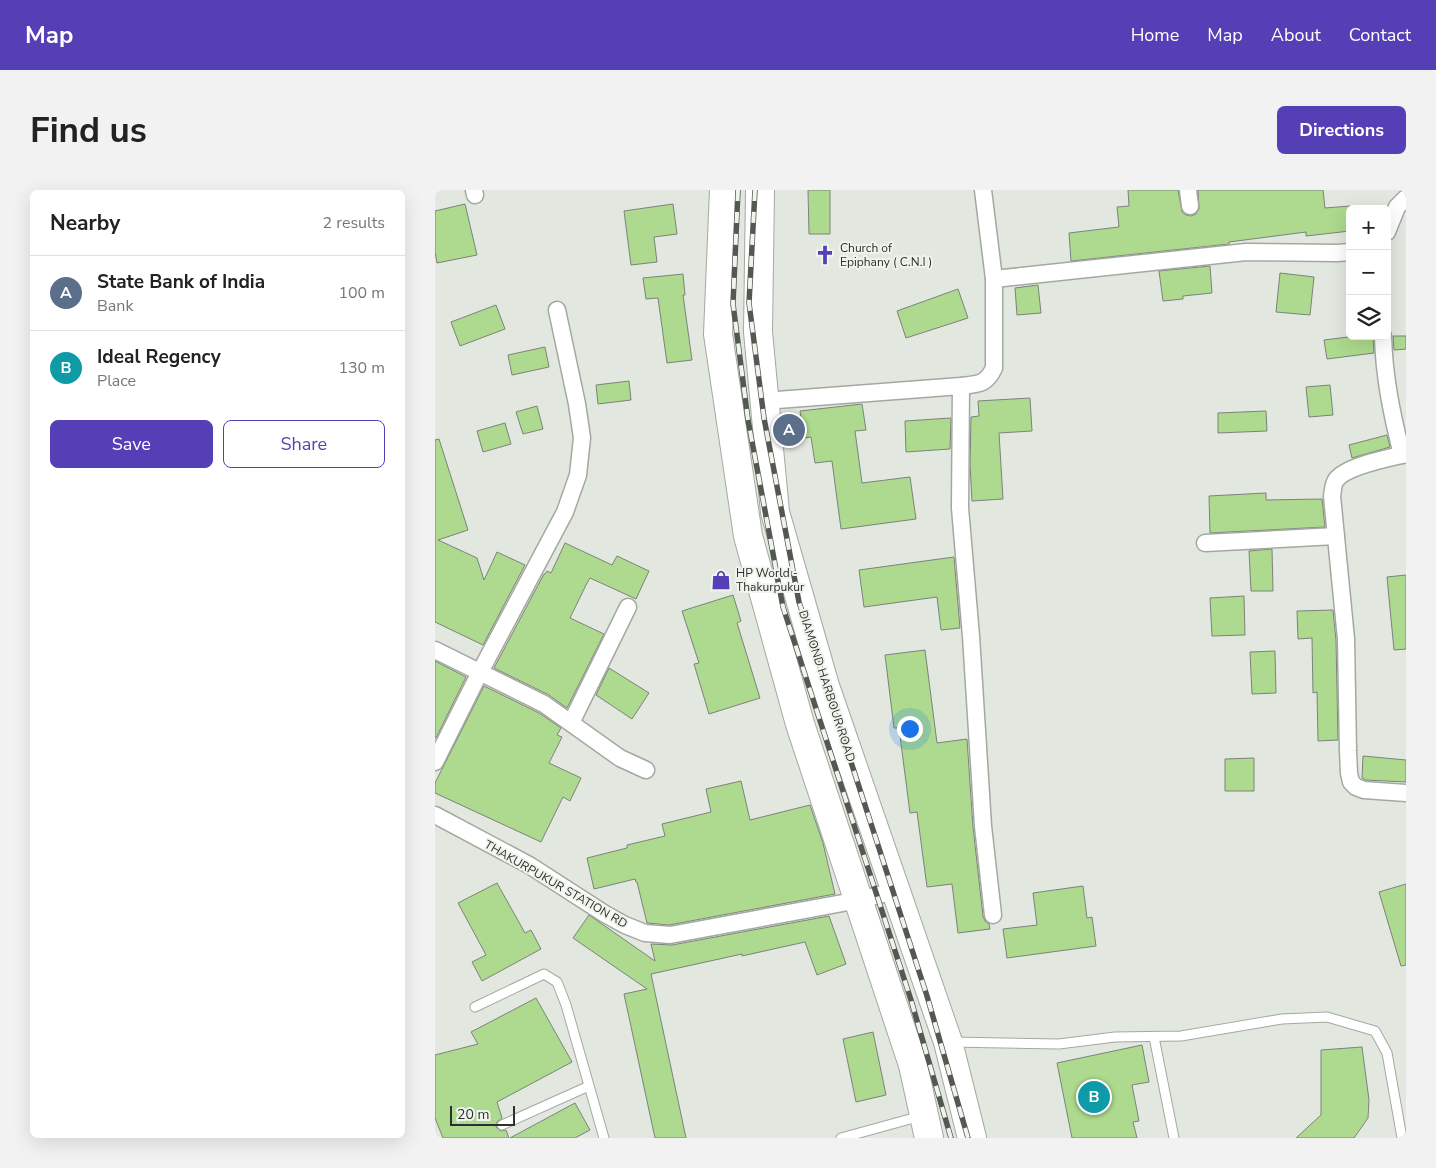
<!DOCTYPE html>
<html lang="en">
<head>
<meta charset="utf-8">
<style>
  :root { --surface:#fff; --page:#f2f2f2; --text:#222; --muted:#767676; --line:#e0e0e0; --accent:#553fb7 }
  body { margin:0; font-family:"Nunito Sans",sans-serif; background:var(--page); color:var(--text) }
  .controls { position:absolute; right:15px; top:15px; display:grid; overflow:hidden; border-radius:8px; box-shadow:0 5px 20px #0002 }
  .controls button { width:45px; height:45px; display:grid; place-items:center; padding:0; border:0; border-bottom:1px solid var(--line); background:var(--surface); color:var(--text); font:25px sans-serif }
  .scale { position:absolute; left:15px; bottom:12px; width:65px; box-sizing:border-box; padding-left:5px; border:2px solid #2d302c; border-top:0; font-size:14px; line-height:18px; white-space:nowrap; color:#2d302c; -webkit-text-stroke:4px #eff5ec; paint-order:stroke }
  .you { position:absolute; left:474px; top:538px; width:18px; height:18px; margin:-12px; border:4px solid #fff; border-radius:50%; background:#1a73e8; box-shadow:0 0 0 8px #1a73e833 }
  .badge { display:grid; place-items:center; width:32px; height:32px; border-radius:50%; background:var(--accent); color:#fff; font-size:16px; font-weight:700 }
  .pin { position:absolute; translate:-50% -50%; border:2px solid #fff; box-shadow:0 1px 5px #0006 }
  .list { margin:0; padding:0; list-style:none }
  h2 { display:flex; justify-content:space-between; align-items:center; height:65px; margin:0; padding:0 20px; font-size:21px }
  h2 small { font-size:16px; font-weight:400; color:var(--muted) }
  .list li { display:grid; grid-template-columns:32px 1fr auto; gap:15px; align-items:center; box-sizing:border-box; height:75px; padding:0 20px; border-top:1px solid var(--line) }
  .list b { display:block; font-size:19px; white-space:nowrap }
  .list p { margin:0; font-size:16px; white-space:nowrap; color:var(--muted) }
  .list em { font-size:16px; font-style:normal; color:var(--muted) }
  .actions { display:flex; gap:10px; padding:15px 20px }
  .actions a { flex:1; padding:11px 0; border:1px solid var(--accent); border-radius:8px; text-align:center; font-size:18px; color:var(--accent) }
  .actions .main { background:var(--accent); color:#fff }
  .icon { flex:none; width:28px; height:28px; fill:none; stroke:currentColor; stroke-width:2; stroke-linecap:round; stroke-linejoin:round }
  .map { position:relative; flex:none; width:971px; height:948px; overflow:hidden; border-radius:8px }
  header { display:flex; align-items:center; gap:30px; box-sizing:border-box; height:70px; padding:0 25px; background:var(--accent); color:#fff }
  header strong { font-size:24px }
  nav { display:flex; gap:28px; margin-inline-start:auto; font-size:18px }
  .intro { display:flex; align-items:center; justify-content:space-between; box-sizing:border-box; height:120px; padding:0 30px }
  h1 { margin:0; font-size:35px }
  .button { padding:12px 22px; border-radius:8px; background:var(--accent); color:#fff; font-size:18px; font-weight:700 }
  main { display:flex; gap:30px; padding:0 30px }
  aside { flex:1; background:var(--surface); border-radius:8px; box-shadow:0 5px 20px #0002 }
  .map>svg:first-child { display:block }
  .building { fill:#adda8e; stroke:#7d827a }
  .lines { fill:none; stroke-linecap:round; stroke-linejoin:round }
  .service-casing { stroke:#a4a9a0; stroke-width:11 }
  .minor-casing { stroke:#a4a9a0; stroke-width:19 }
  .trunk-casing { stroke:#a4a9a0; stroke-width:30 }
  .service { stroke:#fff; stroke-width:9 }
  .minor { stroke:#fff; stroke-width:16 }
  .trunk { stroke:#fff; stroke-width:28 }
  .rail-casing { stroke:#545853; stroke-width:5.5 }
  .rail { stroke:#eff5ec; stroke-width:4; stroke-dasharray:11; stroke-linecap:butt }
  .labels { text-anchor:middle; stroke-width:4; stroke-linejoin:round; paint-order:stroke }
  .poi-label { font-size:12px; fill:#2d302c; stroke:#eff5ec; text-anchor:start }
  .street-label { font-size:12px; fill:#2d302c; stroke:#eff5ec }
</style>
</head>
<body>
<header>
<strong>Map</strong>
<nav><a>Home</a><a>Map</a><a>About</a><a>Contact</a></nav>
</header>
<div class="intro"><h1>Find us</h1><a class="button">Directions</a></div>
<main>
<aside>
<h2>Nearby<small>2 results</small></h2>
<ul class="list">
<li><span class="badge" style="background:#5c6f8a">A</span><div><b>State Bank of India</b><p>Bank</p></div><em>100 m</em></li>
<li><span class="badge" style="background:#0f9aa8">B</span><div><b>Ideal Regency</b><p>Place</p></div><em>130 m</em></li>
</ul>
<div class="actions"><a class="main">Save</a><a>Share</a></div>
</aside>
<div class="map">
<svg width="971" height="948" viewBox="0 0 971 948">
  <rect width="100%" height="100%" fill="#e2e8df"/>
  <g class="building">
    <path d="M373,0H395V44H374Z"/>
    <path d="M693,0H743L747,22L751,25L756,26L761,24L764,19L763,0H888L890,18L915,16V41L871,46V42L794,52V54L636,71L634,43L684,37L682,17L694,16Z"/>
    <path d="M30,14L42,65L2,73L0,62V21Z"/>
    <path d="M238,14L242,44L219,47L222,72L196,75L189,21Z"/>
    <path d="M775,76L777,103L748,106V109L728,111L724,81Z"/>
    <path d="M845,83L879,87L875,125L841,122Z"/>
    <path d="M248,84L250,105H248L257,170L232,173L223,108L211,109L208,88Z"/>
    <path d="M603,95L606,123L582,125L580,98Z"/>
    <path d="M523,99L533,128L471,148L462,121Z"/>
    <path d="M61,115L70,139L25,156L16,132Z"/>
    <path d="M921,146H938L939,163L892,169L889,150Z"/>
    <path d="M958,146H971V159L959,160Z"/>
    <path d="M110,157L114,177L77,185L73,165Z"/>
    <path d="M194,191L196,210L163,214L161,195Z"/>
    <path d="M895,195L898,225L874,227L871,197Z"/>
    <path d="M595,208L597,241L564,243L568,309L537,311L535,274L536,227L544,226L543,211Z"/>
    <path d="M427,214L431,240L420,241L427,293L475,287L481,329L406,339L397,271L380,273L376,247L369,248L365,221Z"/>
    <path d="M102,216L108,239L88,244L81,222Z"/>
    <path d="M831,221L832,241L783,243V223Z"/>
    <path d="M516,228L515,259L471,262L470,231Z"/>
    <path d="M70,233L76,254L48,262L42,241Z"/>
    <path d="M952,245L955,257L917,268L914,255Z"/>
    <path d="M4,249L33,340L3,350L42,368L49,390L62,362L90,375L48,455L0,432V250Z"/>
    <path d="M831,303V310L887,309L890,337L775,343L774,306Z"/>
    <path d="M130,353L177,375L182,366L214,381L201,409L155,388L151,395L135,428L169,444L132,518L114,505L59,478L109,384H110L112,381L116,383Z"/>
    <path d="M837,359L838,401H816L814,361Z"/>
    <path d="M519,367L525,438L506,440L502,407L429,417L424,380Z"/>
    <path d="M971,385V459L959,460L952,387Z"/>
    <path d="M298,405L306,431L302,433L325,508L274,524L259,474L264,473L247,421Z"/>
    <path d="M809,406L810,445L777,446L775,408Z"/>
    <path d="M898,420L901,450L903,550L883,551L882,502L878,503L877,448L863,449L862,421Z"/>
    <path d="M490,460L502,553L532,549L538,637L548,726L550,731L554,734L555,739L523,743L517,694L492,697L482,622L475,623L464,538H459L450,465Z"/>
    <path d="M840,461L841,503L817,504L815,462Z"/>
    <path d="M0,471L31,487L1,548H0Z"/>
    <path d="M174,478L214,503L197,529L161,505Z"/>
    <path d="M49,496L104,523L126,538L122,545L127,547L114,573L146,588L135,611L128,607L106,652L0,603V593Z"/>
    <path d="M928,566L971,570V592L931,590L927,588Z"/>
    <path d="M819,568V601H790V569Z"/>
    <path d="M306,591L315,630L375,615L388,653L400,704L234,735L212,733L202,692H201L200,689L159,699L152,668L192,658V655L230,646L227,634L276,622L271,599Z"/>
    <path d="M62,693L90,743L96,740L106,759L47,791L37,772L51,765L23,713Z"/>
    <path d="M971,694V775L966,776L944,702Z"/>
    <path d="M648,696L652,728L657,727L661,756L572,768L568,739L602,735L598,703Z"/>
    <path d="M154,725L220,771L216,754L237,755L394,726L411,774L382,785L370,752L307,766V764L216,784L251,948H220L189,804L212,799L138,748Z"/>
    <path d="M101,808L137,872L62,912L67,928L62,932L61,937L66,941L71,940L74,948H8L0,928V865L43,854L36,842Z"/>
    <path d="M438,842L451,905L421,912L408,849Z"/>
    <path d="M707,855L714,892L697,895L704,931L698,932L702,948H637L622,873Z"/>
    <path d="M927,857L934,910L933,928L919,948H861L886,925V860Z"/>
    <path d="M140,913L155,940L140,948H75Z"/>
  </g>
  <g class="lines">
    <defs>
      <g id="service">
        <path d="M40,817L109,784L122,792L131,815L169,948"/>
        <path d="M719,847L739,948"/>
        <path d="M515,852L624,854L680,847L746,846L847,829L892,827L940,841L952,863L967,948"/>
        <path d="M67,935L154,896"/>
        <path d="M406,948L486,926"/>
      </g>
      <g id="minor">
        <path d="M39,0L40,5"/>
        <path d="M753,0L755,16"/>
        <path d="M952,42L962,17L971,8"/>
        <path d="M559,89L811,62L902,63L915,62"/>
        <path d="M948,146C949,187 957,225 967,265"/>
        <path d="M526,196L525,318L536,446L548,636L558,725"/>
        <path d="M329,211L526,196C543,194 551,195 559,178V89L548,0"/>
        <path d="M971,264C953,268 911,276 901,290C898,294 898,301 897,306L911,449L913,561L914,583L916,592L921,597L929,600L971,603"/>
        <path d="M770,353L901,346"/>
        <path d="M0,460L109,514L185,568L211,580"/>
        <path d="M136,533L193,417"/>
        <path d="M0,572L45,482L130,322L143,285L147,248L142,214L122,120"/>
        <path d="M0,625L94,675L170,724L190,735L210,743L235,745L424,710L460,701"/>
      </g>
      <g id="trunk">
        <path d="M289,0L283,144L313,346L365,534L478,875L494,948"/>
        <path d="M325,0L323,142L340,322L390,496L513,852L537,948"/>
      </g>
    </defs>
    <use href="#service" class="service-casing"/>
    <use href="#minor" class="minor-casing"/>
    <use href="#trunk" class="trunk-casing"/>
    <use href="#service" class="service"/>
    <use href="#minor" class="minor"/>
    <use href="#trunk" class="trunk"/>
    <defs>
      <g id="rail">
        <path d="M303,0L298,114L313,230L348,417L476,810L516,948"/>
        <path d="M320,0L314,113L329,228L364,412L492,806L533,948"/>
      </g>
    </defs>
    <use href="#rail" class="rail-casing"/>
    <use href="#rail" class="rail"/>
  </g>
  <defs>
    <symbol id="church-bare" viewBox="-9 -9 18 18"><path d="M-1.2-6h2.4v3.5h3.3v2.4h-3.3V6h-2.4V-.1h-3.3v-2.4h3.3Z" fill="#553fb7" stroke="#eff5ec" stroke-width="2.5" paint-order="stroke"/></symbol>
    <symbol id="shop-bare" viewBox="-9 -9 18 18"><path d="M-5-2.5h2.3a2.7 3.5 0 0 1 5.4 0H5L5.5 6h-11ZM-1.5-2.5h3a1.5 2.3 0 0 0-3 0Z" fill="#553fb7" stroke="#eff5ec" stroke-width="2.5" paint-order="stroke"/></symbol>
  </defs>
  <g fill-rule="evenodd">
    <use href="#church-bare" x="376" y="51" width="28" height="28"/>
    <use href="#shop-bare" x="272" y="376" width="28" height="28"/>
  </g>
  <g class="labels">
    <g class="poi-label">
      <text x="405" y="62">Church of<tspan x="405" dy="14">Epiphany ( C.N.I )</tspan></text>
      <text x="301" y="387">HP World -<tspan x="301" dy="14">Thakurpukur</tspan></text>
    </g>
    <g class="street-label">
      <text transform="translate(392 496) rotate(72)" y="4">DIAMOND HARBOUR ROAD</text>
      <text transform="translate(121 694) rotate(30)" y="4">THAKURPUKUR STATION RD</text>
    </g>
  </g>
</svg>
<div class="controls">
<button>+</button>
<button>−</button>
<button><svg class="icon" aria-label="layers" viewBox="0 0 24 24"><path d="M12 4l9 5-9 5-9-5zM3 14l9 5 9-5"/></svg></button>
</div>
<div class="scale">20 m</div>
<div class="you"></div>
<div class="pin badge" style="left:354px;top:240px;background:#5c6f8a">A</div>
<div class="pin badge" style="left:659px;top:907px;background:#0f9aa8">B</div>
</div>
</main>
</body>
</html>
